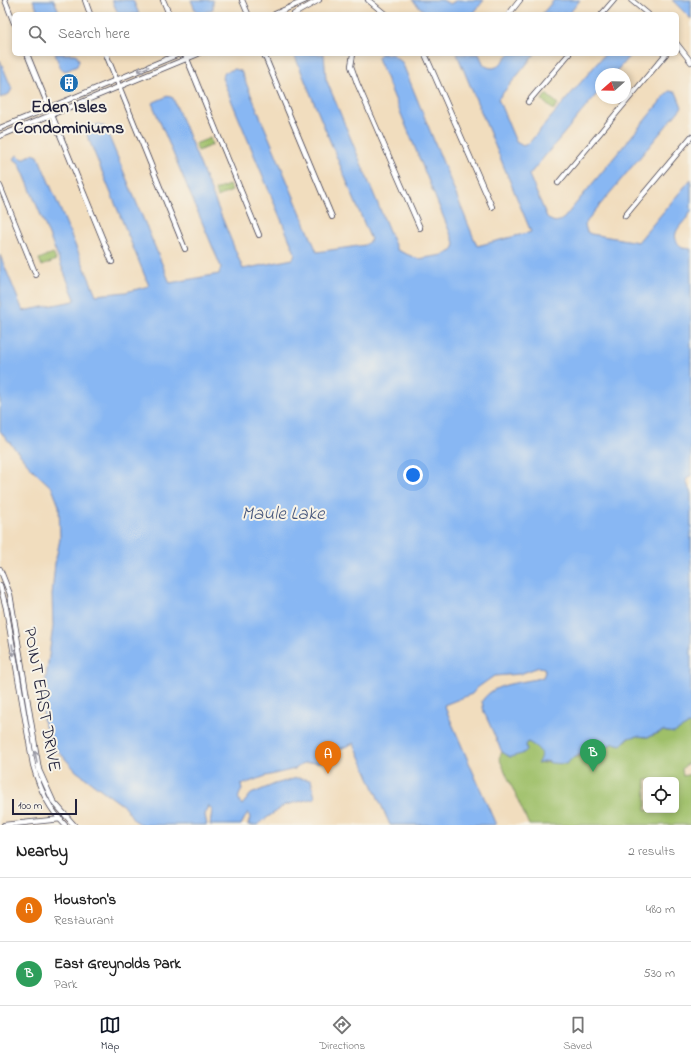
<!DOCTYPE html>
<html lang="en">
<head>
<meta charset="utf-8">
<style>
  :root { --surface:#fff; --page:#f6f6f6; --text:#222; --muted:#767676; --line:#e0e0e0; --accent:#111827 }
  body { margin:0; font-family:"Indie Flower",sans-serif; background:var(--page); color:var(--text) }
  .controls { position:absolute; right:12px; bottom:12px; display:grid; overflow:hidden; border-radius:6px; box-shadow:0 2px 6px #0003 }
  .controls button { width:36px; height:36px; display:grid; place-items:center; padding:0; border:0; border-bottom:1px solid var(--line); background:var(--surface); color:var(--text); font:20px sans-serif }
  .compass { position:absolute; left:595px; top:68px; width:36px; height:36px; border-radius:50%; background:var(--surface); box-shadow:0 2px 6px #0003; rotate:250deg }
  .scale { position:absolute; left:12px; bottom:10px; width:65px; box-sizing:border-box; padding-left:4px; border:2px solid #22223b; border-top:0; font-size:11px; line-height:14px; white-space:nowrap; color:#22223b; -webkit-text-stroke:3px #f7f3e8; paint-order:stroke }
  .you { position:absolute; left:413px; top:475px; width:14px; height:14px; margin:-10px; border:3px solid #fff; border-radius:50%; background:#1a73e8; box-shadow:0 0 0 6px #1a73e833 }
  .badge { display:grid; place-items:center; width:26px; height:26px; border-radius:50%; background:var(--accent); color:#fff; font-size:13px; font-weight:700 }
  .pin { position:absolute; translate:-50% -33px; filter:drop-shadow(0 1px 2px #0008) }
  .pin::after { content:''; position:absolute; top:21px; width:14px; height:12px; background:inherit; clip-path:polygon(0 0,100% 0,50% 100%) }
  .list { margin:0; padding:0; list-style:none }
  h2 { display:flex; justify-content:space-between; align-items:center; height:52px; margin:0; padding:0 16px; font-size:17px }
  h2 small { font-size:13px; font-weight:400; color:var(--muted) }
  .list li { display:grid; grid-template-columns:26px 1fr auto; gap:12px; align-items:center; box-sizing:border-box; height:64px; padding:0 16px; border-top:1px solid var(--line) }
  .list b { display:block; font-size:15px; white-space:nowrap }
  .list p { margin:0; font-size:13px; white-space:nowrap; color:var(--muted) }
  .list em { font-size:13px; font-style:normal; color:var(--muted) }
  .icon { flex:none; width:22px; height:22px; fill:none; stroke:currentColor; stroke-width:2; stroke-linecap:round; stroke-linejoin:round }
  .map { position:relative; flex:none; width:691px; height:825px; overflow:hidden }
  .search { position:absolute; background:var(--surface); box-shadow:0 2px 6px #0003; left:12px; right:12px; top:12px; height:44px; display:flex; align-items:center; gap:10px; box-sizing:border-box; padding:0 14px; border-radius:6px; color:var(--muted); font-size:15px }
  .sheet { height:180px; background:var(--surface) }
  nav { display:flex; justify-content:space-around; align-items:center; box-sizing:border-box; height:56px; border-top:1px solid var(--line); background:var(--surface); font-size:11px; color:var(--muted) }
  nav a { display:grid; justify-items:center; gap:2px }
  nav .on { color:var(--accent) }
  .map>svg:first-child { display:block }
  .green { fill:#9fc069; stroke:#607152; fill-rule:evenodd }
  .water { fill:#88b7f3; stroke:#556c97 }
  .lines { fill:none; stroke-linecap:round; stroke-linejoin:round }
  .street-casing { stroke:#413e4f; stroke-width:6 }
  .street { stroke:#fff; stroke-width:4.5 }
  .oneway { stroke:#9c9ca7 }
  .labels { text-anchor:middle; stroke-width:4; stroke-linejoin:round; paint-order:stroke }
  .poi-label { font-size:18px; font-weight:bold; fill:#22223b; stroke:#f7f3e8 }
  .street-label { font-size:18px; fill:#22223b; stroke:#f7f3e8 }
  .water-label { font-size:19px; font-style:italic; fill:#46567b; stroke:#f7f3e8 }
</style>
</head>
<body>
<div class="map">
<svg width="691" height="825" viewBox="0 0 691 825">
  <rect width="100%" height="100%" fill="#f7f3e8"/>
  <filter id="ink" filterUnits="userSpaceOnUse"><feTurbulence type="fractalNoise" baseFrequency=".025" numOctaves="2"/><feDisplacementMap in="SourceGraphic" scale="8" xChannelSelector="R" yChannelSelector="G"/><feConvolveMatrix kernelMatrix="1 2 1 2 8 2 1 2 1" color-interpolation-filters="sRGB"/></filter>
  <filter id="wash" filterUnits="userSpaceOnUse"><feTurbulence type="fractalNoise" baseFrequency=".012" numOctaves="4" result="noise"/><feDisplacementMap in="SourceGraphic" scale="16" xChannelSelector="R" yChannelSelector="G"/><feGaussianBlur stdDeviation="0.9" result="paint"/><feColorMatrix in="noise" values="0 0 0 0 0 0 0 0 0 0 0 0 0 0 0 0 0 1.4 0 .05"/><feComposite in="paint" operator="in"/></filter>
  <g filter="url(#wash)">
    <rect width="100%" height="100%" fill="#f1ddbe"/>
    <g class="green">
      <path d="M546,94L558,104L553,110L542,100Z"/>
      <path d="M210,138L212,145L198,151L195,144Z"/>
      <path d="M229,185L232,191L217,197L215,190Z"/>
      <path d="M53,253L56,260L42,266L39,259Z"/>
      <path d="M691,723V760L682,769L683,776L691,774V825H529L499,758L502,752L510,757L528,742C540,748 544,751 538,764L578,757L592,750L606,748L613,743L626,741C631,733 640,737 647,737C652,736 659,733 663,731C673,735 682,728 691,723ZM646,780H676V810H646Z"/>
    </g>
    <g class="water">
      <path d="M33,0H54L60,14H39Z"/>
      <path d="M112,0H133L139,14H118Z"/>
      <path d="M191,0H213V9L202,14L196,12Z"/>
      <path d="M412,0H442L450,4L457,0H484L473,14H427Z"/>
      <path d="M554,0H580L569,14H542Z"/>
      <path d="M672,0H691V19Z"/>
      <path d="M55,54H76L79,60L77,66L66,71L61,69Z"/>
      <path d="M294,54H324L326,79L397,250L418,259L443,255L452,251L455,245L378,58L380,54H392L402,62L477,246L531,232L457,54H479L484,65C496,73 501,63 509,54H535L498,99L516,142L523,146L529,143L605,54H631L614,74H601V89L529,175L547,217C552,223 558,223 564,218L669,91L676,92L682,107L589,218L585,225L587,232L591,234L638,242L691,179C691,187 691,205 691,211C686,224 665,232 682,248L691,249V475L686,480L691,494V723L674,733L663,731L648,737L637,736L628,738L621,745L613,743C601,751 586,752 573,757C571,759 569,762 566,764L551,763L547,761L537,764C545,753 539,748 528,742L526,745L527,750L522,754L510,757L502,752L484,712L482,701C495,681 522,684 543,677L545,672L544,668L539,667L520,674L494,676L477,688L472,694L444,705L496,825H390L354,743L333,752L321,762L304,763L295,769L266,776L241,785L242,790C238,796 237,799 242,805L251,794L275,784L297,778L311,780L315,798L285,805L257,825H248L250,818L248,812L241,825H210L212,810L208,805L205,815L207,825H142L134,820L125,807L76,771L52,744L43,721L45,685L53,626L52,595L55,563L60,539L59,506L52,488L32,469L0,431V255L23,311L74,301L75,299L24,174L19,163L14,159L17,155L23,159L33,154L38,156L96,295L126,292L149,286L87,135L89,128L99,124L105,127L170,283L219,274L221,267L152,103L168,96L173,98L243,269L293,259L295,253L222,78L225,72L235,69L241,71L317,252L365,245L371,240Z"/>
      <path d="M0,60L12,89L9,94L0,98Z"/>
    </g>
  </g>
  <g filter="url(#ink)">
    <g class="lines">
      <defs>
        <g id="street">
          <path d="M5,0L14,23"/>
          <path d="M85,0L90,14"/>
          <path d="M163,0L169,14"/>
          <path d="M242,0L248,14"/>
          <path d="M368,0L385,14"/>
          <path d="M631,0L648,14"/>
          <path d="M275,14L306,0"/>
          <path d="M294,14L319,0"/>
          <path d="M509,14L520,0"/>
          <path d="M602,14L614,0"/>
          <path d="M677,44L691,62"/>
          <path d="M27,54L112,262"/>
          <path d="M106,54L185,249"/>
          <path d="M185,54L259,235"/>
          <path d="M264,54L332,217"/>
          <path d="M353,54L351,66L357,83L420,228"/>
          <path d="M425,54L492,207"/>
          <path d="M528,102L569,54"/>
          <path d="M0,128L179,54"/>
          <path d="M0,136L198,54"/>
          <path d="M558,183L666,54"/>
          <path d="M0,186L36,275"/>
          <path d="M625,216L691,137"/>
          <path d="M0,569L10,594L39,770L53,801L74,825"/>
          <path d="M0,585L6,608L33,765C39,787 49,809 65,825"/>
          <path d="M4,825L61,819"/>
        </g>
      </defs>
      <use href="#street" class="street-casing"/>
      <use href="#street" class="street"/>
    </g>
    <defs><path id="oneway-shaft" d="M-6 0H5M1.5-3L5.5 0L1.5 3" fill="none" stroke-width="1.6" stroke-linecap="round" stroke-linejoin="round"/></defs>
    <g class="oneway">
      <use href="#oneway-shaft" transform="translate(143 69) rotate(157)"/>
      <use href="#oneway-shaft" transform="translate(13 650) rotate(81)"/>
      <use href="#oneway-shaft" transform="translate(36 757) rotate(-101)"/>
    </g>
  </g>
  <defs>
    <symbol id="building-disc" viewBox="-11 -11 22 22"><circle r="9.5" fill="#1f6fb2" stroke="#f7f3e8"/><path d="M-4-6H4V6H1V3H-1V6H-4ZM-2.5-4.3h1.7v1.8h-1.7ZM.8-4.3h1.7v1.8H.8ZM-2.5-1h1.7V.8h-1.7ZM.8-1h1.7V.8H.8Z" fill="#fff"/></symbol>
  </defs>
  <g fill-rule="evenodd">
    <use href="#building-disc" x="58" y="72" width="22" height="22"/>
  </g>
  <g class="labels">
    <g class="poi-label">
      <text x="69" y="112">Eden Isles<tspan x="69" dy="21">Condominiums</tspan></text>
    </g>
    <g class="street-label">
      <text transform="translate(43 699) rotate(80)" y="6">POINT EAST DRIVE</text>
    </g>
    <g class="water-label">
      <text x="283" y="519">Maule Lake</text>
    </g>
  </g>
</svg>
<div class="controls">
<button><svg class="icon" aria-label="locate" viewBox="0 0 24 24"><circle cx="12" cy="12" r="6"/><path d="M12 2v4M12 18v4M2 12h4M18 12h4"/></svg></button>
</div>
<svg class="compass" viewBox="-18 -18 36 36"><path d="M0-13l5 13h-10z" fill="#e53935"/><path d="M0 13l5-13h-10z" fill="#767676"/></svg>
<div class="scale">100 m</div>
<div class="you"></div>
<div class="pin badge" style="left:328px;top:774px;background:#e8710a">A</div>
<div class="pin badge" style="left:593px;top:772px;background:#2e9e5b">B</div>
<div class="search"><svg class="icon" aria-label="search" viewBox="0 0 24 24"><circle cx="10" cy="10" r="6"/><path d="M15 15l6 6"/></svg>Search here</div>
</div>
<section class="sheet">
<h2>Nearby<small>2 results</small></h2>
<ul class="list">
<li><span class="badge" style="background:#e8710a">A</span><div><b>Houston's</b><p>Restaurant</p></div><em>480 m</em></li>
<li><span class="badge" style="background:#2e9e5b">B</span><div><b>East Greynolds Park</b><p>Park</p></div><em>530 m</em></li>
</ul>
</section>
<nav>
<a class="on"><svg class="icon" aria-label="map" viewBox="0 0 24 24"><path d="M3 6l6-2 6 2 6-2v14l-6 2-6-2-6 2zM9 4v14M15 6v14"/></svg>Map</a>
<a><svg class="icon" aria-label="directions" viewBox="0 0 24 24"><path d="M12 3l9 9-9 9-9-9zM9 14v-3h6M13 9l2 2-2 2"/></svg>Directions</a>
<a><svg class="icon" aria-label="saved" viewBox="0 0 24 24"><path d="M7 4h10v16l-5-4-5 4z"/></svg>Saved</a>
</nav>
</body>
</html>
